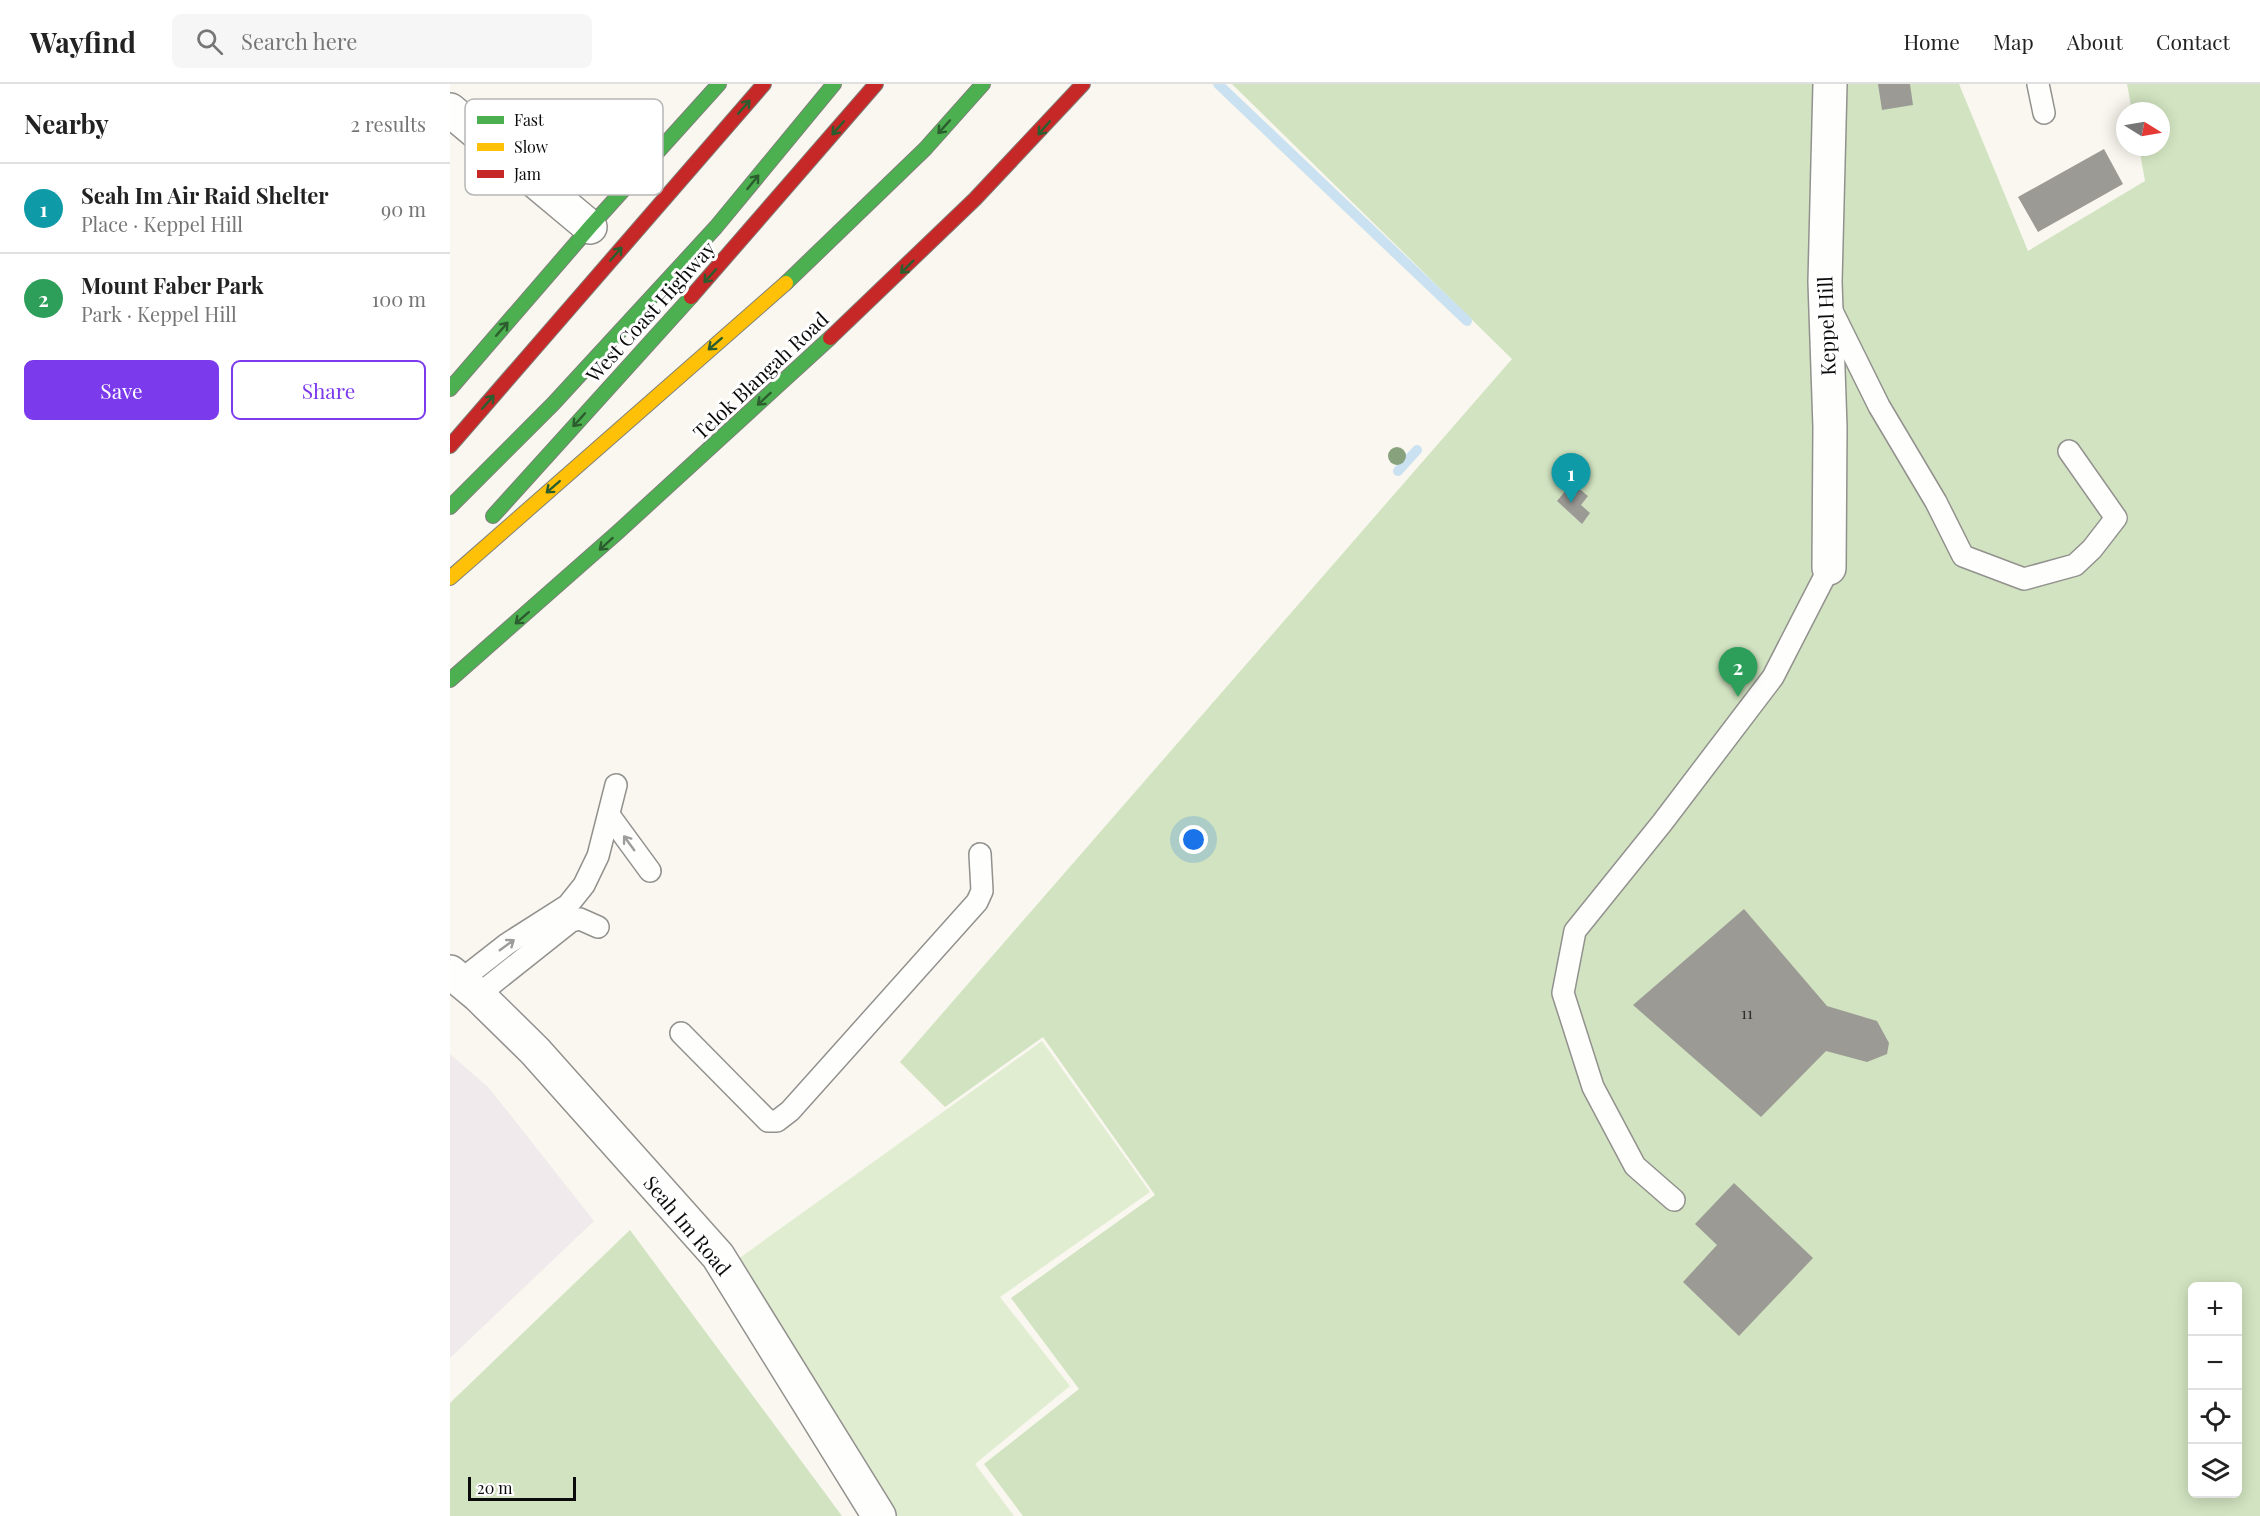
<!DOCTYPE html>
<html lang="en">
<head>
<meta charset="utf-8">
<style>
  :root { --surface:#fff; --page:#f6f6f6; --text:#222; --muted:#767676; --line:#e0e0e0; --accent:#7c3aed }
  body { margin:0; font-family:"Playfair Display",serif; background:var(--page); color:var(--text) }
  .controls { position:absolute; right:18px; bottom:18px; display:grid; overflow:hidden; border-radius:9px; box-shadow:0 3px 15px #0003 }
  .controls button { width:54px; height:54px; display:grid; place-items:center; padding:0; border:0; border-bottom:2px solid var(--line); background:var(--surface); color:var(--text); font:30px sans-serif }
  .compass { position:absolute; left:1666px; top:18px; width:54px; height:54px; border-radius:50%; background:var(--surface); box-shadow:0 3px 15px #0003; rotate:101deg }
  .scale { position:absolute; left:18px; bottom:15px; width:108px; box-sizing:border-box; padding-left:6px; border:3px solid #0b0b0b; border-top:0; font-size:16px; line-height:21px; white-space:nowrap; color:#0b0b0b; -webkit-text-stroke:4px #fff; paint-order:stroke }
  .you { position:absolute; left:744px; top:756px; width:21px; height:21px; margin:-15px; border:4px solid #fff; border-radius:50%; background:#1a73e8; box-shadow:0 0 0 9px #1a73e833 }
  .badge { display:grid; place-items:center; width:39px; height:39px; border-radius:50%; background:var(--accent); color:#fff; font-size:20px; font-weight:700 }
  .pin { position:absolute; translate:-50% -50px; filter:drop-shadow(0 2px 3px #0008) }
  .pin::after { content:''; position:absolute; top:32px; width:21px; height:18px; background:inherit; clip-path:polygon(0 0,100% 0,50% 100%) }
  .list { margin:0; padding:0; list-style:none }
  h2 { display:flex; justify-content:space-between; align-items:center; height:78px; margin:0; padding:0 24px; font-size:26px }
  h2 small { font-size:20px; font-weight:400; color:var(--muted) }
  .list li { display:grid; grid-template-columns:39px 1fr auto; gap:18px; align-items:center; box-sizing:border-box; height:90px; padding:0 24px; border-top:2px solid var(--line) }
  .list b { display:block; font-size:22px; white-space:nowrap }
  .list p { margin:0; font-size:20px; white-space:nowrap; color:var(--muted) }
  .list em { font-size:20px; font-style:normal; color:var(--muted) }
  .actions { display:flex; gap:12px; padding:18px 24px }
  .actions a { flex:1; padding:14px 0; border:2px solid var(--accent); border-radius:9px; text-align:center; font-size:21px; color:var(--accent) }
  .actions .main { background:var(--accent); color:#fff }
  .icon { flex:none; width:33px; height:33px; fill:none; stroke:currentColor; stroke-width:2; stroke-linecap:round; stroke-linejoin:round }
  .map { position:relative; flex:none; width:1810px; height:1432px; overflow:hidden }
  header { display:flex; align-items:center; gap:36px; box-sizing:border-box; height:84px; padding:0 30px; background:var(--surface); border-bottom:2px solid var(--line) }
  header strong { font-size:28px }
  nav { display:flex; gap:33px; margin-inline-start:auto; font-size:21px }
  .search { width:420px; height:54px; background:var(--page); display:flex; align-items:center; gap:15px; box-sizing:border-box; padding:0 21px; border-radius:9px; color:var(--muted); font-size:22px }
  main { display:flex }
  aside { flex:1; background:var(--surface) }
  .map>svg:first-child { display:block }
  .industrial { fill:#f0eaec }
  .green { fill:#e1edd1 }
  .forest { fill:#d1e3c0; fill-rule:evenodd }
  .lines { fill:none; stroke-linecap:round; stroke-linejoin:round }
  .stream { stroke:#c9e1f0; stroke-width:10 }
  .building { fill:#9c9a95 }
  .lane-casing { stroke:#92918e; stroke-width:24 }
  .street-casing { stroke:#92918e; stroke-width:36 }
  .fast-casing { stroke:#7f7f7b; stroke-width:16 }
  .slow-casing { stroke:#7f7f7b; stroke-width:16 }
  .jam-casing { stroke:#7f7f7b; stroke-width:16 }
  .lane { stroke:#fefefd; stroke-width:21 }
  .street { stroke:#fefefd; stroke-width:33 }
  .fast { stroke:#4caf50; stroke-width:14 }
  .slow { stroke:#ffc107; stroke-width:14 }
  .jam { stroke:#c62828; stroke-width:14 }
  .tree { fill:#88a27e }
  .oneway { stroke:#2c5d2e }
  .oneway2 { stroke:#9d9d9c }
  .labels { text-anchor:middle; stroke-width:6; stroke-linejoin:round; paint-order:stroke }
  .number-label { font-size:16px; fill:#2f2f2e }
  .street-label { font-size:20px; fill:#0b0b0b; stroke:#fff }
  .key { fill:#fff; stroke:#b6b6b6; stroke-width:1.5 }
  .key-label { font-size:16px; fill:#0b0b0b }
</style>
</head>
<body>
<header>
<strong>Wayfind</strong>
<div class="search"><svg class="icon" aria-label="search" viewBox="0 0 24 24"><circle cx="10" cy="10" r="6"/><path d="M15 15l6 6"/></svg>Search here</div>
<nav><a>Home</a><a>Map</a><a>About</a><a>Contact</a></nav>
</header>
<main>
<aside>
<h2>Nearby<small>2 results</small></h2>
<ul class="list">
<li><span class="badge" style="background:#0f9aa8">1</span><div><b>Seah Im Air Raid Shelter</b><p>Place · Keppel Hill</p></div><em>90 m</em></li>
<li><span class="badge" style="background:#2e9e5b">2</span><div><b>Mount Faber Park</b><p>Park · Keppel Hill</p></div><em>100 m</em></li>
</ul>
<div class="actions"><a class="main">Save</a><a>Share</a></div>
</aside>
<div class="map">
<svg width="1810" height="1432" viewBox="0 0 1810 1432">
  <rect width="100%" height="100%" fill="#f9f7ef"/>
  <path class="industrial" d="M0,970L39,1004L144,1137L0,1274Z"/>
  <path class="green" d="M592,957L700,1108L550,1213L620,1302L525,1380L564,1432H443L270,1188Z"/>
  <g class="forest">
    <path d="M782,0H1509L1578,167L1695,97L1689,63H1711V27H1682L1677,0H1810V1432H573L534,1380L629,1305L561,1214L705,1111L593,953L495,1023L450,978L1062,275ZM1742,1202H1788V1410H1742Z"/>
    <path d="M180,1146L392,1432H0V1319Z"/>
  </g>
  <g class="lines">
    <g class="stream">
      <path d="M768,0L1017,237"/>
      <path d="M948,387L967,366"/>
    </g>
  </g>
  <g class="building">
    <path d="M1428,0H1460L1463,21L1432,26Z"/>
    <path d="M1654,65L1673,100L1588,148L1568,113Z"/>
    <path d="M1122,399L1138,412L1131,421L1140,429L1132,440L1107,417Z"/>
    <path d="M1294,825L1377,922L1427,937L1439,959L1437,970L1417,978L1376,967L1311,1033L1183,921Z"/>
    <path d="M1284,1099L1363,1174L1289,1252L1233,1198L1267,1161L1245,1140Z"/>
  </g>
  <g class="lines">
    <defs>
      <g id="lane">
        <path d="M1588,0L1594,29"/>
        <path d="M1381,225L1429,322L1486,418L1513,472L1574,495L1625,481L1642,465L1666,434L1619,367"/>
        <path d="M159,731L200,787"/>
        <path d="M11,896L57,860L118,821L134,801L148,772L166,701"/>
        <path d="M28,911L121,837L130,835L148,843"/>
        <path d="M231,949L318,1037H327L340,1027L527,818L532,807L530,770"/>
        <path d="M1224,1116L1185,1082L1143,1003L1113,909L1125,847L1212,739L1323,593L1379,484"/>
      </g>
      <g id="street">
        <path d="M0,26L140,143"/>
        <path d="M1379,484L1380,343L1375,198L1380,0"/>
        <path d="M0,888L28,911L85,967L268,1172L429,1432"/>
      </g>
      <g id="fast">
        <path d="M336,199L475,65L533,0"/>
        <path d="M0,305L140,143L269,0"/>
        <path d="M0,423L103,320L266,143L384,0"/>
        <path d="M43,432L241,213"/>
        <path d="M0,596L168,448L380,254"/>
      </g>
      <path id="slow" d="M0,494L336,199"/>
      <g id="jam">
        <path d="M241,213L426,0"/>
        <path d="M380,254L525,115L633,0"/>
        <path d="M0,362L314,0"/>
      </g>
    </defs>
    <use href="#lane" class="lane-casing"/>
    <use href="#street" class="street-casing"/>
    <use href="#fast" class="fast-casing"/>
    <use href="#slow" class="slow-casing"/>
    <use href="#jam" class="jam-casing"/>
    <use href="#lane" class="lane"/>
    <use href="#street" class="street"/>
    <use href="#fast" class="fast"/>
    <use href="#slow" class="slow"/>
    <use href="#jam" class="jam"/>
  </g>
  <circle class="tree" cx="947" cy="372" r="9"/>
  <defs><path id="oneway-shaft" d="M-6 0H5M1.5-3L5.5 0L1.5 3" fill="none" stroke-width="1.6" stroke-linecap="round" stroke-linejoin="round" transform="scale(1.5)"/></defs>
  <g class="oneway">
    <use href="#oneway-shaft" transform="translate(294 23) rotate(-49)"/>
    <use href="#oneway-shaft" transform="translate(494 43) rotate(132)"/>
    <use href="#oneway-shaft" transform="translate(388 44) rotate(131)"/>
    <use href="#oneway-shaft" transform="translate(594 44) rotate(131)"/>
    <use href="#oneway-shaft" transform="translate(303 98) rotate(-51)"/>
    <use href="#oneway-shaft" transform="translate(166 170) rotate(-49)"/>
    <use href="#oneway-shaft" transform="translate(457 183) rotate(135)"/>
    <use href="#oneway-shaft" transform="translate(260 192) rotate(132)"/>
    <use href="#oneway-shaft" transform="translate(52 245) rotate(-49)"/>
    <use href="#oneway-shaft" transform="translate(265 260) rotate(139)"/>
    <use href="#oneway-shaft" transform="translate(314 315) rotate(137)"/>
    <use href="#oneway-shaft" transform="translate(38 318) rotate(-49)"/>
    <use href="#oneway-shaft" transform="translate(129 336) rotate(132)"/>
    <use href="#oneway-shaft" transform="translate(103 403) rotate(139)"/>
    <use href="#oneway-shaft" transform="translate(156 460) rotate(138)"/>
    <use href="#oneway-shaft" transform="translate(72 534) rotate(139)"/>
  </g>
  <g class="oneway2">
    <use href="#oneway-shaft" transform="translate(179 759) rotate(-126)"/>
    <use href="#oneway-shaft" transform="translate(57 861) rotate(-36)"/>
  </g>
  <g class="labels">
    <g class="number-label">
      <text x="1297" y="935">11</text>
    </g>
    <g class="street-label">
      <text transform="translate(201 228) rotate(-48)" y="7">West Coast Highway</text>
      <text transform="translate(1377 242) rotate(-92)" y="7">Keppel Hill</text>
      <text transform="translate(311 292) rotate(-43)" y="7">Telok Blangah Road</text>
      <text transform="translate(237 1142) rotate(50)" y="7">Seah Im Road</text>
    </g>
  </g>
  <rect x="15" y="15" width="198" height="96" rx="9" class="key"/>
  <rect x="27" y="32" width="27" height="8" fill="#4caf50"/>
  <rect x="27" y="59" width="27" height="8" fill="#ffc107"/>
  <rect x="27" y="86" width="27" height="8" fill="#c62828"/>
  <g class="key-label">
    <text x="64" y="42">Fast</text>
    <text x="64" y="69">Slow</text>
    <text x="64" y="96">Jam</text>
  </g>
</svg>
<div class="controls">
<button>+</button>
<button>−</button>
<button><svg class="icon" aria-label="locate" viewBox="0 0 24 24"><circle cx="12" cy="12" r="6"/><path d="M12 2v4M12 18v4M2 12h4M18 12h4"/></svg></button>
<button><svg class="icon" aria-label="layers" viewBox="0 0 24 24"><path d="M12 4l9 5-9 5-9-5zM3 14l9 5 9-5"/></svg></button>
</div>
<svg class="compass" viewBox="-18 -18 36 36"><path d="M0-13l5 13h-10z" fill="#e53935"/><path d="M0 13l5-13h-10z" fill="#767676"/></svg>
<div class="scale">20 m</div>
<div class="you"></div>
<div class="pin badge" style="left:1121px;top:419px;background:#0f9aa8">1</div>
<div class="pin badge" style="left:1288px;top:613px;background:#2e9e5b">2</div>
</div>
</main>
</body>
</html>
